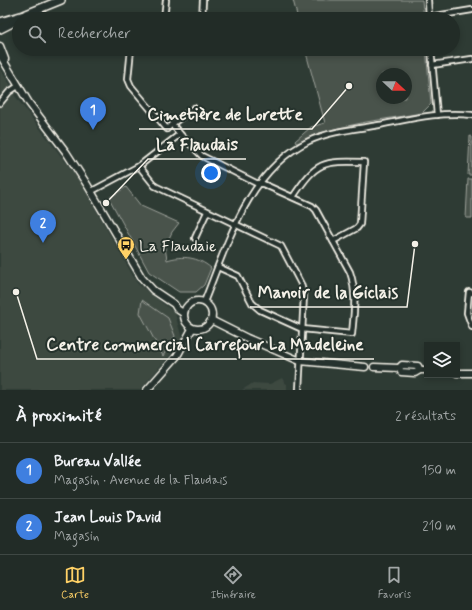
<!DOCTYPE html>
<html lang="fr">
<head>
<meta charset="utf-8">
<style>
  :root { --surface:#222c27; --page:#2e3833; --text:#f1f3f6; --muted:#a2a7a7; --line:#3f4844; --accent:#ffd166 }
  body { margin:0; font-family:Mynerve,sans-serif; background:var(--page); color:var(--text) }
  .controls { position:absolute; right:12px; bottom:12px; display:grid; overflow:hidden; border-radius:0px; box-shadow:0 2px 6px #0003 }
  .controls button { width:36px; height:36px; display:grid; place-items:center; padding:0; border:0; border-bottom:1px solid var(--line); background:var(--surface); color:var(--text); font:20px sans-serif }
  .compass { position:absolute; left:376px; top:68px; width:36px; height:36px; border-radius:50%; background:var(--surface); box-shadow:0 2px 6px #0003; rotate:112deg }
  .you { position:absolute; left:211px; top:173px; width:14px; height:14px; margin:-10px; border:3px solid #fff; border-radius:50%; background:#1a73e8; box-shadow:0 0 0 6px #1a73e833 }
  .badge { display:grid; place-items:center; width:26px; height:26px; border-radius:50%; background:var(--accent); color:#fff; font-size:13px; font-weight:700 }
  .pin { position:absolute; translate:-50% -33px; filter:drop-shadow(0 1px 2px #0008) }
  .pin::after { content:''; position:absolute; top:21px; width:14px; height:12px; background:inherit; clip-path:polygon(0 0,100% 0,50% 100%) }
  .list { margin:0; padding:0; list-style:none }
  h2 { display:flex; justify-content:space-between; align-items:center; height:52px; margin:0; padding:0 16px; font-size:17px }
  h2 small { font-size:13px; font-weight:400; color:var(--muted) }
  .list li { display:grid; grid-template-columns:26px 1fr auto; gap:12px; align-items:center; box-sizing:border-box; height:56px; padding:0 16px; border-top:1px solid var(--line) }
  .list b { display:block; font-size:15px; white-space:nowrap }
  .list p { margin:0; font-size:13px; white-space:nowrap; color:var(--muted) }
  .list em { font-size:13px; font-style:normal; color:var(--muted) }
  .icon { flex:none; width:22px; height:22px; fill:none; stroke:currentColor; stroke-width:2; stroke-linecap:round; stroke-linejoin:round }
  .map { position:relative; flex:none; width:472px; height:390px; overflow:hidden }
  .search { position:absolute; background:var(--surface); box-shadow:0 2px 6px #0003; left:12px; right:12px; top:12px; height:44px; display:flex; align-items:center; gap:10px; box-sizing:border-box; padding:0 14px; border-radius:22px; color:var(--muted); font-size:15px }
  .sheet { height:164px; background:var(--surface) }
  nav { display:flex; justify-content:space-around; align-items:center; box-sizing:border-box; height:56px; border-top:1px solid var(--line); background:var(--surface); font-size:11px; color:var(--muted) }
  nav a { display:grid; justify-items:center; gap:2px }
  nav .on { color:var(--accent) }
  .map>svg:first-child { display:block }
  .built { fill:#3c4841 }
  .green { fill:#48524c; stroke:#9ea29a; fill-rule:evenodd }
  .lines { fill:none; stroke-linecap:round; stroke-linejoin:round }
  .street-casing { stroke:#f4f1e8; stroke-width:8 }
  .secondary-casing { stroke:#f4f1e8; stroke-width:9 }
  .primary-casing { stroke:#f4f1e8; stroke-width:10 }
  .street { stroke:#26332d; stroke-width:4.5 }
  .secondary { stroke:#26332d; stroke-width:6 }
  .primary { stroke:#26332d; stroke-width:7 }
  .labels { text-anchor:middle; stroke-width:4; stroke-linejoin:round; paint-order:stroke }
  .poi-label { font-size:16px; fill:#f4f1e8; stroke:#26332d; text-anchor:start }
  .leader { fill:none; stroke:#f4f1e8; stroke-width:1.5 }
  .callout-dot { fill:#f4f1e8; stroke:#26332d; stroke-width:1.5 }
  .callout-label { font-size:17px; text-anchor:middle; font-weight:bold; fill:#f4f1e8; stroke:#26332d; stroke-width:4; stroke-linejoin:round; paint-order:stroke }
</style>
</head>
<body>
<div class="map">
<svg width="472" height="390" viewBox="0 0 472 390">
  <rect width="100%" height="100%" fill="#2e3b34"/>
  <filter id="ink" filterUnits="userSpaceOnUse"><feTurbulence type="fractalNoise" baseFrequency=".025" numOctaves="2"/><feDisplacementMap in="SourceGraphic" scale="8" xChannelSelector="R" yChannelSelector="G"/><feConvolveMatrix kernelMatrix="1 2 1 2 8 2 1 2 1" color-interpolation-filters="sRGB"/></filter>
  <g filter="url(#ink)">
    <g class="built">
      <path d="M0,69L10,84L15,96L78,178L137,283L175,313L182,339L170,355L140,390H0Z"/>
      <path d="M282,378L285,383L287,384V390H242L253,383L270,384Z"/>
    </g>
    <g class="green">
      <path d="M293,0H422L424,19H298Z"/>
      <path d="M305,49H426L431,104L422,113L366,122L334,129L317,134L307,138L299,143H296L295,141L311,127L325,123ZM382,74H406V98H382Z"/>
      <path d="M470,136L472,137V175H468Z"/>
      <path d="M468,179H472V218H466Z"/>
      <path d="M126,187L141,206L179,223L172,232L165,247L167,260C183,255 198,257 211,268L204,285L196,292H179L149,272L109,198Z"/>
      <path d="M142,300L168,318L175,336L163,356L140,313Z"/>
    </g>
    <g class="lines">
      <defs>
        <g id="street">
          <path d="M428,0L429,18"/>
          <path d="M429,17L472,10"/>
          <path d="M164,19L166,0"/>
          <path d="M202,19L203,0"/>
          <path d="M131,49L128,79L131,86L167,129L172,124"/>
          <path d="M431,49L437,115"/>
          <path d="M432,65L472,59"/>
          <path d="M0,103L9,92L18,86"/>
          <path d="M180,134L202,156L256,183L263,184L312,206L316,210L350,272C357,292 354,313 352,334L302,329L260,310L252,303L238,276L218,267"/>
          <path d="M139,166L155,186L281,246L301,284L304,295L299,390"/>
          <path d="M92,191L139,166L180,134L172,124L194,108"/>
          <path d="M293,197C317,161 322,161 364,162L360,224L357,228L333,241"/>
          <path d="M195,238L207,212"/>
          <path d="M472,293L469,292L467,313L472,327"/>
          <path d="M204,302C227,245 248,170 309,141C330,131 356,129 379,125C410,119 441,111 472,115"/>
        </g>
        <g id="secondary">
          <path d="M0,46L5,59"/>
          <path d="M0,55L29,103L66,152L88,186L142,278L153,290L174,304L177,309L183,313"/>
          <circle cx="198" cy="315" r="14"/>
          <path d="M211,320L247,338L300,361L365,367"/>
          <path d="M374,367L399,368L401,372L415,373L420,370H427"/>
          <path d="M399,368L402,365L418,366L420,370"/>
          <path d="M457,373H472"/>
          <path d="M147,390L177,356L192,329"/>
        </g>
        <g id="primary">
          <path d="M0,22L24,15L61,0"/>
          <path d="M0,29L16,21"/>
        </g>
      </defs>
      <use href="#street" class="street-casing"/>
      <use href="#secondary" class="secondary-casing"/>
      <use href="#primary" class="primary-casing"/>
      <use href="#street" class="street"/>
      <use href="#secondary" class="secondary"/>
      <use href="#primary" class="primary"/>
    </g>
  </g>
  <defs>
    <symbol id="bus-pin" viewBox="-11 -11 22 30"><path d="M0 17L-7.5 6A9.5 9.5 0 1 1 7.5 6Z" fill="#ffd166" stroke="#26332d"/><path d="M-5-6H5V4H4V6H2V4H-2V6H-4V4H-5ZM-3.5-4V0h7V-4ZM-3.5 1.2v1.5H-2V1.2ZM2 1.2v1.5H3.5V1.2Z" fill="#111"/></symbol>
  </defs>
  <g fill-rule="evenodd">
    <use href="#bus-pin" x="116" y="235" width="20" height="27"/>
  </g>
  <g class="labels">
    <g class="poi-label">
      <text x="139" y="251">La Flaudaie</text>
    </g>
  </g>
  <path class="leader" d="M349 86L312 129H139M106 203L148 159H246M415 244L407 307H250M16 292L37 359H374"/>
  <g class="callout-dot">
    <circle cx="349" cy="86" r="4"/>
    <circle cx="106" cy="203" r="4"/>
    <circle cx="415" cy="244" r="4"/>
    <circle cx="16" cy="292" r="4"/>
  </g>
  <g class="callout-label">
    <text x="225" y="120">Cimetière de Lorette</text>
    <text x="197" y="150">La Flaudais</text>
    <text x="328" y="298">Manoir de la Giclais</text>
    <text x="205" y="350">Centre commercial Carrefour La Madeleine</text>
  </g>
</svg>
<div class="controls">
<button><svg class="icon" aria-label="layers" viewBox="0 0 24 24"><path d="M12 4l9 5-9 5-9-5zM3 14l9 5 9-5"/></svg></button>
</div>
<svg class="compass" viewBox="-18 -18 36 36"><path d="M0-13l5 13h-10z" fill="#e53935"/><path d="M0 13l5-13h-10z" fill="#a2a7a7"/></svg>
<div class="you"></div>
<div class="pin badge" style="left:93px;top:130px;background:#3f7fe0">1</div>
<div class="pin badge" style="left:43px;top:243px;background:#3f7fe0">2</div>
<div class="search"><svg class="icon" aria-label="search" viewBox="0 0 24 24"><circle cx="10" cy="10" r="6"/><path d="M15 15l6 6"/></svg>Rechercher</div>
</div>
<section class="sheet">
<h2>À proximité<small>2 résultats</small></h2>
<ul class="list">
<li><span class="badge" style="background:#3f7fe0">1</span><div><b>Bureau Vallée</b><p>Magasin · Avenue de la Flaudais</p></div><em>150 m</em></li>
<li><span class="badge" style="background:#3f7fe0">2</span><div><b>Jean Louis David</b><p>Magasin</p></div><em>210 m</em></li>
</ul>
</section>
<nav>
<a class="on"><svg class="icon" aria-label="map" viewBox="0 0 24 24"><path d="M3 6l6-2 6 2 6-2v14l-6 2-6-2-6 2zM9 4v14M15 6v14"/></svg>Carte</a>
<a><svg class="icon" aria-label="directions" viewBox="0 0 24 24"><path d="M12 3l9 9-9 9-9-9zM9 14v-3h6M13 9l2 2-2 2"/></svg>Itinéraire</a>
<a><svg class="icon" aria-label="saved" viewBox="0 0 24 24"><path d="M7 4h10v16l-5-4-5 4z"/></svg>Favoris</a>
</nav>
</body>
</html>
